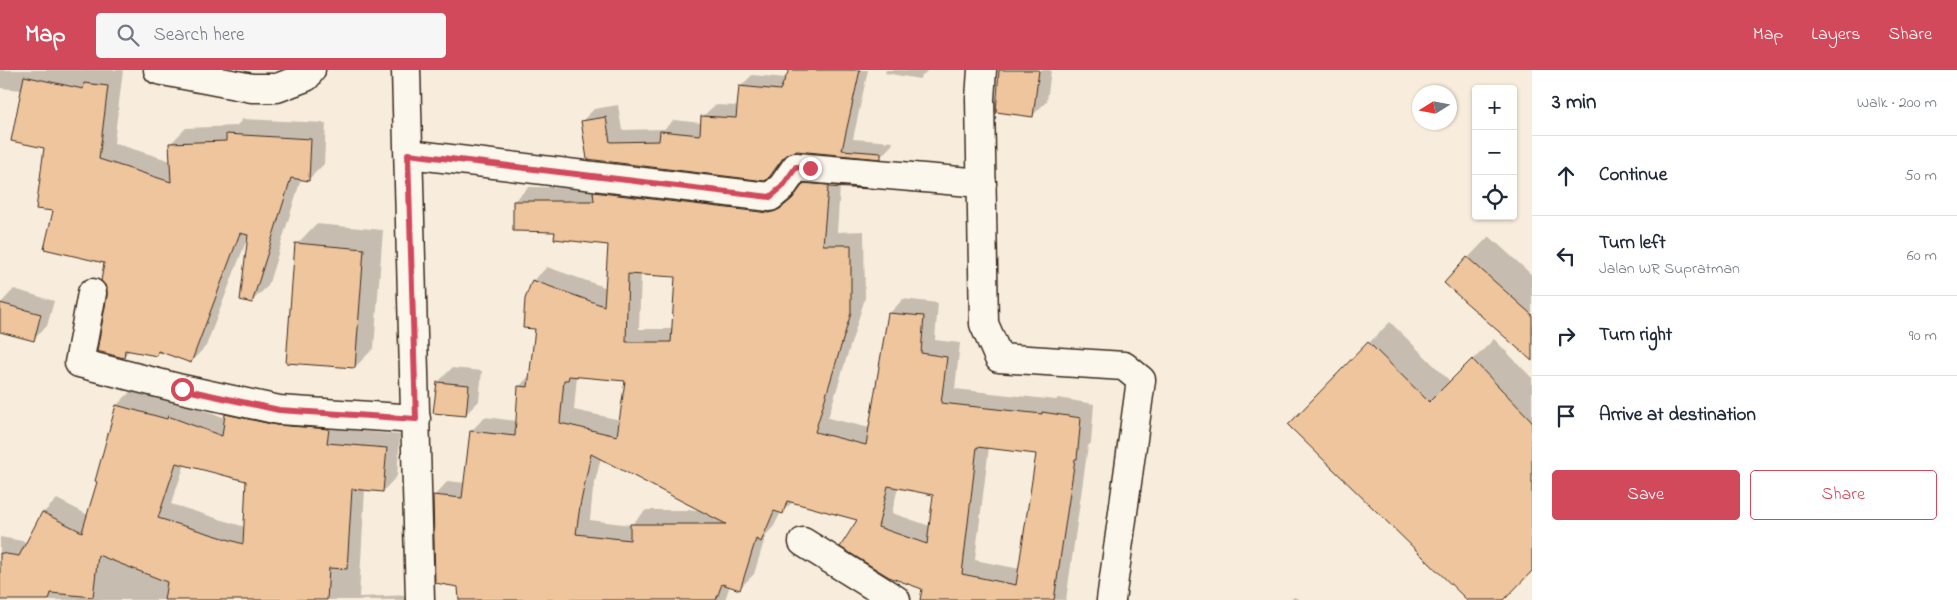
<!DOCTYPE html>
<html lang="en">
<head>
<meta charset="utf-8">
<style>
  :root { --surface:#fff; --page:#f6f6f7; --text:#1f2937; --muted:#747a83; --line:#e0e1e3; --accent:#d1495b }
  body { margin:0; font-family:"Indie Flower",sans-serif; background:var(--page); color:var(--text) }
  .controls { position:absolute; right:15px; top:15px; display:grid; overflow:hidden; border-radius:5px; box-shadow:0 1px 4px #0004 }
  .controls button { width:45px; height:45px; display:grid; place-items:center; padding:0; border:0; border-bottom:1px solid var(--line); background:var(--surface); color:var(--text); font:25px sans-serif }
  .compass { position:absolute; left:1412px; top:15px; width:45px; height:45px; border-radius:50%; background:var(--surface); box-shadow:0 1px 4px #0004; rotate:259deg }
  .stop { position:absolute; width:15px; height:15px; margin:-11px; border:4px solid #d1495b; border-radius:50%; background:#fff }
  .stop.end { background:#d1495b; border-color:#fff; box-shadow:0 1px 5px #0008 }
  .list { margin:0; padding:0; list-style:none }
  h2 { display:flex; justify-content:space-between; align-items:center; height:65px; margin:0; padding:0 20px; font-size:21px }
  h2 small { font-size:16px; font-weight:400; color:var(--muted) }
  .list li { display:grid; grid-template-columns:32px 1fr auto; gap:15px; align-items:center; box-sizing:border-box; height:80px; padding:0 20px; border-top:1px solid var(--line) }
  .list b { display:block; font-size:19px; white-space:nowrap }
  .list p { margin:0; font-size:16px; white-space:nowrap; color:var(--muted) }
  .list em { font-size:16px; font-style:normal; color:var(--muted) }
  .actions { display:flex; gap:10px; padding:15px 20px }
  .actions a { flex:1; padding:11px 0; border:1px solid var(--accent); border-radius:5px; text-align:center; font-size:18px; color:var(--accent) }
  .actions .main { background:var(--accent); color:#fff }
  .icon { flex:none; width:28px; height:28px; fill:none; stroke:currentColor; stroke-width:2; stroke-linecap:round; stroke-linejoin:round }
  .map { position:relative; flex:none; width:1532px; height:530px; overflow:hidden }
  header { display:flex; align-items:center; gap:30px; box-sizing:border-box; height:70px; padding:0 25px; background:var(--accent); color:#fff }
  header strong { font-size:24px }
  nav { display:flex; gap:28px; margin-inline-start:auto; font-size:18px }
  .search { width:350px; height:45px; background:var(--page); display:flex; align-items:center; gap:12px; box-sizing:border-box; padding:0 18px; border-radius:5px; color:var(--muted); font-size:19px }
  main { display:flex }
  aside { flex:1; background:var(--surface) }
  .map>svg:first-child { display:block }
  .shadow { fill:#0003; fill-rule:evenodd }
  .building { fill:#eec59d; stroke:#3b2a1e; fill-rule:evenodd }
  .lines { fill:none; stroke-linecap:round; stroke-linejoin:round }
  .minor-casing { stroke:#3b2a1e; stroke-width:31 }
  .major-casing { stroke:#3b2a1e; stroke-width:31 }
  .minor { stroke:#fbf7ec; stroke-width:28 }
  .major { stroke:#fbf7ec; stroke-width:28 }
  .route { stroke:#d1495b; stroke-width:6 }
</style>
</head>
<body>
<header>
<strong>Map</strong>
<div class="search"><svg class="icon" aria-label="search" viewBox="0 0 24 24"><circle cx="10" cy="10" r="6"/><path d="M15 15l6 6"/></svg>Search here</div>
<nav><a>Map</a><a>Layers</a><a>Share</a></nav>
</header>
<main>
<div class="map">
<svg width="1532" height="530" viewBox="0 0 1532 530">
  <rect width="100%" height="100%" fill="#f8eddc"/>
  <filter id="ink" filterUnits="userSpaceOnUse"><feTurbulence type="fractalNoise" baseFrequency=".02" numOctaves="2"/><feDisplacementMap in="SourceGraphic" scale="10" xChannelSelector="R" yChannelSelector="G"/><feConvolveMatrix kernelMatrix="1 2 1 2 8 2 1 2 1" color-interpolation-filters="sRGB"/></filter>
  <g filter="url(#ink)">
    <g class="shadow">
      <path d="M0,0H123L114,73L171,91L170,74L186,58L236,56L243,49L326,53L324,94L308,110L301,109L268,216L252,231L248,166L206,276L191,292L161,280L157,284L131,279L123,287L109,226L106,192L54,140L45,77L22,20L0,18Z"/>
      <path d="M790,0H868L853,69L893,72L892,75L880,87L797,80L790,81L782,93L770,105L588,88L582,51L594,39L618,35L622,60L664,59L674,50L702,53V47L715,35L738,36L740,17L752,5L787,8Z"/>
      <path d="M886,0H928L919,9L885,3Z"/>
      <path d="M1000,0H1051L1047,31L1033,45Z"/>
      <path d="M819,100L884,105L872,118L840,117L837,162L864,161L865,228L828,348L870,358L889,244L903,229L938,233L935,270L960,273L955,319L1056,330L1058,328L1094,334L1091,373L1088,376L1066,530H922L923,518L859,449L793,432L781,442L774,456L766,465L754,504L740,518L730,515L725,530H460L459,516L434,426L448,411L465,413L471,361L485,347L517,351L519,317L530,305L536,257L533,211L547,197L607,218L609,174L556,160L514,131L529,117L598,118L784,129L795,125ZM641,204L676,206L673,259H639ZM577,306L626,310L621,350L574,340ZM989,377L1038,383L1020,499L975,490ZM601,388L702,440H646L631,455L590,450L593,420ZM898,417L934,424L930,456L892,443Z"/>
      <path d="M316,154L383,160L374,278L355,297L297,174Z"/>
      <path d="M1489,166L1532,205V289L1468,188Z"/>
      <path d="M14,219L54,231L47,256L33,270L0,261V234Z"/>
      <path d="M1390,252L1451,312L1494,269L1532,308V500L1503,530H1469L1369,273Z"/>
      <path d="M452,298L482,301L479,331L465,345L438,312Z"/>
      <path d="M131,321L181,335L183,333L226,348V345L240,331L343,345L340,359L400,365L397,406L383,421L365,419L359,527L410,525V530H0V467L28,472L43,443L57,429L88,445L99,411L117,335ZM185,394L248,410L245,457L171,434Z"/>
      <path d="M1294,527L1300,530H1291Z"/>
    </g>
    <g class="building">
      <path d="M789,0H860L842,80L881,83V89L797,81L790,83L783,88L770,106L765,111L587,89L581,51L606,47L610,72L659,71L660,61L700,65L701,46L736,48L739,16L780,20Z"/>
      <path d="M999,0H1039L1033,47L996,42Z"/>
      <path d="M24,6L83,19L84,13L108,16L99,89L171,112L169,73L226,71V64L311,69L309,111L291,108L252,233L240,230L248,165L240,163L191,293L158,281L157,286L125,280L124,288L97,281L107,226V217L101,211L104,193L44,179L53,141L36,139L44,78L11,71Z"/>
      <path d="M804,113L872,119L828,117L823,175H851V243L815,362L866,375L888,243L924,246L921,283L947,287L941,333L1042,344V342L1081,348L1077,389H1075L1054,530H920L922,519L889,507L840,477L857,450L787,431L783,444L774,441L761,472L756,469L740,520L722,514L716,530H459L458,517L435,513L433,425L462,428L470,361L515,366L518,316L528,317L535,259L523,258L525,229L532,210L604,236L608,175L554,169L555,162L513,161V131H594L593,122L769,143L780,139L792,129ZM628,204L675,207L671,272H626ZM569,306L625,311L617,366L560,353L564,310H568ZM977,377L1036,384L1016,515L962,504ZM591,384L726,454H630V470L576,464L580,436ZM888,416L933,425L927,474L878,457Z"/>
      <path d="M295,173L364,179L355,298L286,293Z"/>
      <path d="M1467,187L1532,245V291L1444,213Z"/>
      <path d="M0,233L41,244L34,271L0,262Z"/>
      <path d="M1368,272L1429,332L1472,289L1532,351V501L1504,530H1467L1288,355Z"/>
      <path d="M437,312L469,315L466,346L433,343Z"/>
      <path d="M116,335L167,349L168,346L222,366L225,344L276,355L329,359L327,373L387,378L383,422L352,419L347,499L329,498L327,530H164L167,512L98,485L93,527L51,523L49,530H0V483L19,486L42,442L82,462L97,412L95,411ZM176,393L246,411L243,474L158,448Z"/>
    </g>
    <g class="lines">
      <defs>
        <g id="minor">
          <path d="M158,0L252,18H277L306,7L311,0"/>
          <path d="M982,0L980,29L984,254L999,288L1124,296L1141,310L1111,530"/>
          <path d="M409,84L770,127L782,117L796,97L982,113"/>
          <path d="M92,223L79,293L182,319L279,340L416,349"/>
          <path d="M803,472L896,530"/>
        </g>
        <path id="major" d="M406,0L420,530"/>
      </defs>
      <use href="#minor" class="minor-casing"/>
      <use href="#major" class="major-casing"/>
      <use href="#minor" class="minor"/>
      <use href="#major" class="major"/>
    </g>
  </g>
  <g class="lines" filter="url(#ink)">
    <path class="route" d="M182,319L279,340L416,349L408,84L770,127L782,117L796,97L810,98"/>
  </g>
</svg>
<div class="controls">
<button>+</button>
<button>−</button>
<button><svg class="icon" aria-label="locate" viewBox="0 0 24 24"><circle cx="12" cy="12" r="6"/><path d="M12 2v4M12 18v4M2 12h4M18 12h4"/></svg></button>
</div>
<svg class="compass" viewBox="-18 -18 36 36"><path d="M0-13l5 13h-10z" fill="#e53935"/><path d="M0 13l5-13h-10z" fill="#747a83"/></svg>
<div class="stop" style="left:182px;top:319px"></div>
<div class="stop end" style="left:810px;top:98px"></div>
</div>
<aside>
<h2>3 min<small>Walk · 200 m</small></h2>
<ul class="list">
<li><svg class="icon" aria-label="ahead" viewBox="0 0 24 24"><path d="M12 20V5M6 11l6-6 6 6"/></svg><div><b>Continue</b></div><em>50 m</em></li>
<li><svg class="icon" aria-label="left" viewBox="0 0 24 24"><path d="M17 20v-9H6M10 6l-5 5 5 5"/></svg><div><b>Turn left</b><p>Jalan WR Supratman</p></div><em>60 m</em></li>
<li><svg class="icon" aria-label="right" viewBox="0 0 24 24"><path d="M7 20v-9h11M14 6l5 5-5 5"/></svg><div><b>Turn right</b></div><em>90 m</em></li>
<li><svg class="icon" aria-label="arrive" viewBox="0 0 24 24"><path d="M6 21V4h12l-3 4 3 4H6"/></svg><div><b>Arrive at destination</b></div></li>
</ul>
<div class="actions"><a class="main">Save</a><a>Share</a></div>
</aside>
</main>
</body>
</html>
